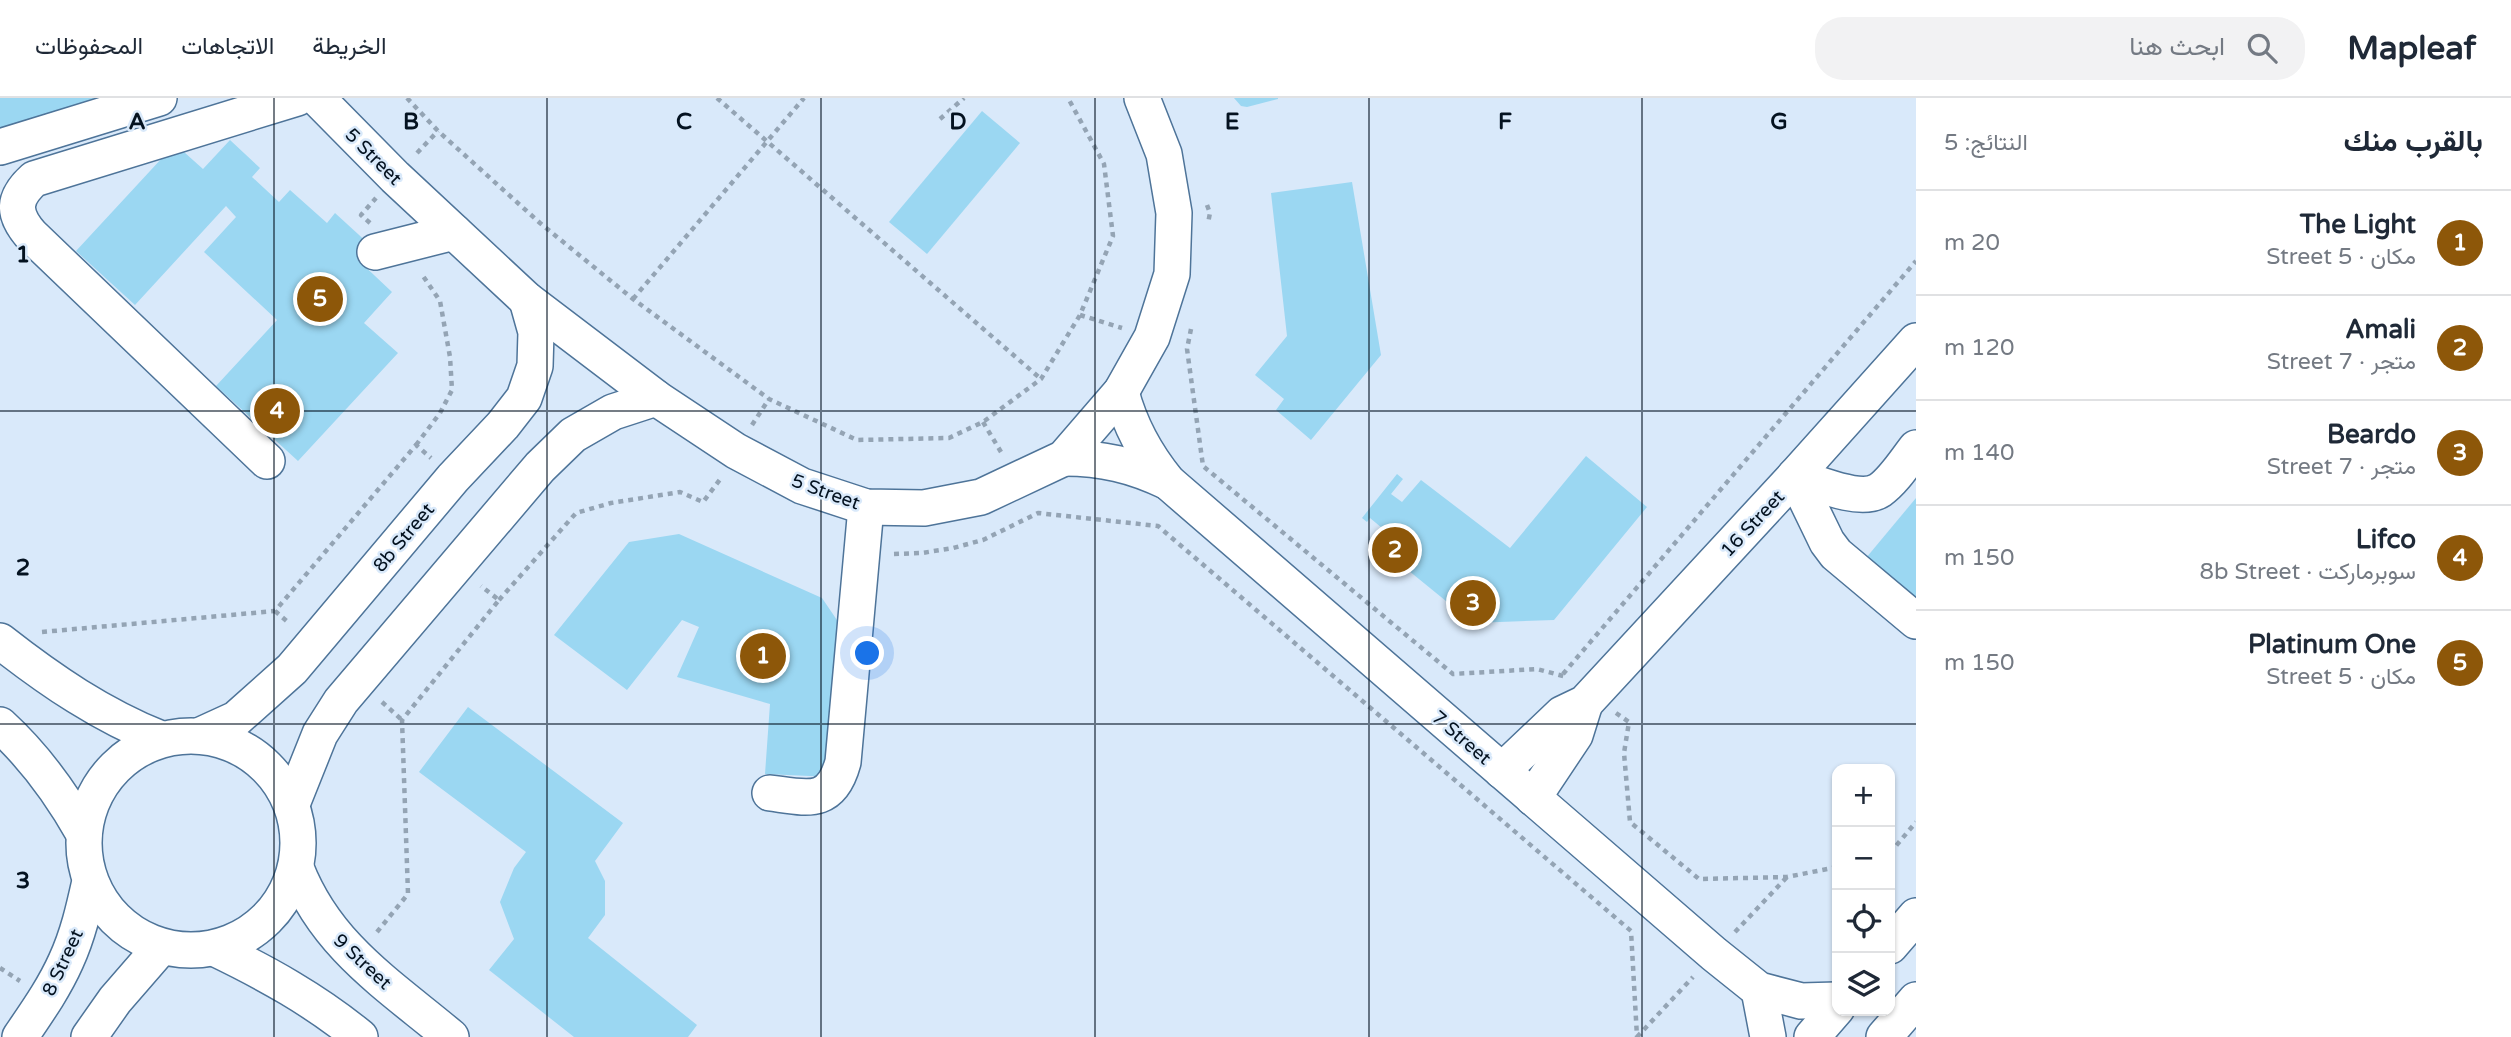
<!DOCTYPE html>
<html lang="ar">
<head>
<meta charset="utf-8">
<style>
  :root { --surface:#fff; --page:#f2f2f3; --text:#1f2937; --muted:#747a83; --line:#e0e1e3; --accent:#8d5709 }
  body { margin:0; font-family:"Varela Round",Vazirmatn,sans-serif; background:var(--page); color:var(--text); direction:rtl }
  .controls { position:absolute; right:21px; bottom:21px; display:grid; overflow:hidden; border-radius:14px; box-shadow:0 2px 5px #0004 }
  .controls button { width:63px; height:63px; display:grid; place-items:center; padding:0; border:0; border-bottom:2px solid var(--line); background:var(--surface); color:var(--text); font:35px sans-serif }
  .you { position:absolute; left:868px; top:556px; width:24px; height:24px; margin:-18px; border:5px solid #fff; border-radius:50%; background:#1a73e8; box-shadow:0 0 0 10px #1a73e833 }
  .badge { display:grid; place-items:center; width:46px; height:46px; border-radius:50%; background:var(--accent); color:#fff; font-size:23px; font-weight:700 }
  .pin { position:absolute; translate:-50% -50%; border:4px solid #fff; box-shadow:0 2px 7px #0006 }
  .list { margin:0; padding:0; list-style:none }
  h2 { display:flex; justify-content:space-between; align-items:center; height:91px; margin:0; padding:0 28px; font-size:30px }
  h2 small { font-size:23px; font-weight:400; color:var(--muted) }
  .list li { display:grid; grid-template-columns:46px 1fr auto; gap:21px; align-items:center; box-sizing:border-box; height:105px; padding:0 28px; border-top:2px solid var(--line) }
  .list b { display:block; font-size:26px; white-space:nowrap }
  .list p { margin:0; font-size:23px; white-space:nowrap; color:var(--muted) }
  .list em { font-size:23px; font-style:normal; color:var(--muted) }
  .icon { flex:none; width:38px; height:38px; fill:none; stroke:currentColor; stroke-width:2; stroke-linecap:round; stroke-linejoin:round }
  .map { position:relative; flex:none; width:1916px; height:939px; overflow:hidden; direction:ltr }
  header { display:flex; align-items:center; gap:42px; box-sizing:border-box; height:98px; padding:0 35px; background:var(--surface); border-bottom:2px solid var(--line) }
  header strong { font-size:33px }
  nav { display:flex; gap:38px; margin-inline-start:auto; font-size:24px }
  .search { width:490px; height:63px; background:var(--page); display:flex; align-items:center; gap:18px; box-sizing:border-box; padding:0 24px; border-radius:28px; color:var(--muted); font-size:26px }
  main { display:flex }
  aside { flex:1; background:var(--surface) }
  .map>svg:first-child { display:block }
  .building { fill:#9bd7f2 }
  .lines { fill:none; stroke-linecap:round; stroke-linejoin:round }
  .minor-casing { stroke:#4e7499; stroke-width:38 }
  .path { stroke:#94a4b4; stroke-width:4.5; stroke-dasharray:5 5; stroke-linecap:butt }
  .minor { stroke:#fff; stroke-width:35 }
  .grid { fill:none; stroke:#041220; stroke-width:2; stroke-opacity:0.55 }
  .labels { text-anchor:middle; stroke-width:5; stroke-linejoin:round; paint-order:stroke }
  .street-label { font-size:19px; fill:#041220; stroke:#d9e9fa }
  .grid-label { font-size:23px; text-anchor:middle; font-weight:bold; fill:#041220; stroke:#d9e9fa; stroke-width:5; stroke-linejoin:round; paint-order:stroke }
</style>
</head>
<body>
<header>
<strong>Mapleaf</strong>
<div class="search"><svg class="icon" aria-label="search" viewBox="0 0 24 24"><circle cx="10" cy="10" r="6"/><path d="M15 15l6 6"/></svg>ابحث هنا</div>
<nav><a>الخريطة</a><a>الاتجاهات</a><a>المحفوظات</a></nav>
</header>
<main>
<aside>
<h2>بالقرب منك<small>النتائج: 5</small></h2>
<ul class="list">
<li><span class="badge">1</span><div><b>The Light</b><p>مكان · 5 Street</p></div><em>20 m</em></li>
<li><span class="badge">2</span><div><b>Amali</b><p>متجر · 7 Street</p></div><em>120 m</em></li>
<li><span class="badge">3</span><div><b>Beardo</b><p>متجر · 7 Street</p></div><em>140 m</em></li>
<li><span class="badge">4</span><div><b>Lifco</b><p>سوبرماركت · 8b Street</p></div><em>150 m</em></li>
<li><span class="badge">5</span><div><b>Platinum One</b><p>مكان · 5 Street</p></div><em>150 m</em></li>
</ul>
</aside>
<div class="map">
<svg width="1916" height="939" viewBox="0 0 1916 939">
  <rect width="100%" height="100%" fill="#d9e9fa"/>
  <g class="building">
    <path d="M0,0H109L0,37Z"/>
    <path d="M1234,0H1278V1L1247,9L1241,8Z"/>
    <path d="M982,13L1020,45L927,156L889,124Z"/>
    <path d="M230,42L260,70L252,79L279,104L290,92L327,125L335,115L370,147L357,161L392,194L364,225L398,255L298,363L216,288L277,222L204,154L236,119L226,108L135,207L76,153L175,46L203,71Z"/>
    <path d="M1352,84L1381,257L1311,342L1276,312L1284,301L1255,277L1287,238L1271,95Z"/>
    <path d="M1586,358L1647,409L1554,522L1473,525L1371,442L1382,430L1370,420L1367,424L1362,420L1397,376L1403,381L1391,396L1402,404L1421,382L1510,450Z"/>
    <path d="M1916,400V501L1866,460Z"/>
    <path d="M679,436L822,500L841,528L832,679L765,676L770,606L677,579L699,529L682,522L627,592L554,537L629,444Z"/>
    <path d="M468,609L623,725L595,763L605,783V817L588,840L697,927L688,939H574L489,872L514,841L500,804L514,770L526,754L419,674Z"/>
  </g>
  <g class="lines">
    <defs>
      <g id="minor">
        <path d="M317,0L395,79L527,202L656,300L736,353L802,388L866,409L924,410L981,399L1064,360L1121,294L1152,239L1172,176L1174,115L1164,56L1142,0"/>
        <path d="M0,49L159,0"/>
        <path d="M375,154L454,134"/>
        <path d="M1121,294C1130,328 1145,356 1168,384L1714,856L1759,892L1801,903L1837,902"/>
        <path d="M1064,360C1102,360 1133,367 1168,384"/>
        <path d="M267,363L31,137C12,115 13,100 34,81L297,0"/>
        <path d="M1795,378L1827,444L1836,456L1916,523"/>
        <path d="M1795,378C1816,385 1861,405 1880,392C1894,382 1905,364 1916,350"/>
        <path d="M0,543C51,583 101,617 161,641"/>
        <path d="M0,627C35,659 61,695 84,736"/>
        <path d="M201,637L236,621L292,571L453,380L503,327L524,300L535,268L536,234L527,202"/>
        <circle cx="191" cy="745" r="107"/>
        <path d="M1502,673L1562,616L1585,605L1795,378L1916,243"/>
        <path d="M770,695C808,700 831,708 843,664L866,409"/>
        <path d="M1533,700L1575,637L1585,605"/>
        <path d="M292,706L320,636L341,603L540,369L573,337L613,314L656,300"/>
        <path d="M296,770C326,848 389,887 451,939"/>
        <path d="M1890,848L1916,818"/>
        <path d="M214,850C266,875 315,902 360,939"/>
        <path d="M1759,892L1768,939"/>
        <path d="M20,939C37,914 54,890 66,863C78,837 84,810 90,783"/>
        <path d="M89,939L115,902L161,849"/>
        <path d="M1812,939L1837,910"/>
        <path d="M1884,939L1916,902"/>
      </g>
    </defs>
    <use href="#minor" class="minor-casing"/>
    <g class="path">
      <path d="M407,0L438,33L540,125L633,201L769,301L857,342L949,340L983,324L1041,281L1080,217L1113,138L1104,66L1068,0"/>
      <path d="M717,0L1041,281"/>
      <path d="M940,21L964,0"/>
      <path d="M417,55L438,33"/>
      <path d="M1207,107L1210,115L1208,125"/>
      <path d="M370,125L361,117L376,100"/>
      <path d="M633,201L804,0"/>
      <path d="M1080,217L1122,230"/>
      <path d="M1191,231L1187,251L1203,368L1453,576L1537,571L1567,579"/>
      <path d="M983,324L1001,354"/>
      <path d="M752,327L769,301"/>
      <path d="M416,347L440,315L452,292L450,259L440,203L421,175"/>
      <path d="M894,456L922,455L953,450L983,442L1038,415L1158,428L1631,833L1637,939"/>
      <path d="M499,502L576,415L611,405L680,394L703,404L721,380"/>
      <path d="M275,513L290,526"/>
      <path d="M42,534L275,513L416,347L431,360"/>
      <path d="M1563,576L1916,163"/>
      <path d="M382,604L402,622"/>
      <path d="M1616,615L1629,624L1624,655L1630,724L1699,781L1787,779L1837,769"/>
      <path d="M1890,755L1916,724"/>
      <path d="M1835,770L1837,782"/>
      <path d="M377,834L408,796L402,622L499,502L481,488"/>
      <path d="M1735,834L1787,779"/>
      <path d="M0,870L20,883"/>
      <path d="M1637,939L1693,879"/>
    </g>
    <use href="#minor" class="minor"/>
  </g>
  <path class="grid" d="M274,0V939M547,0V939M821,0V939M1095,0V939M1369,0V939M1642,0V939M0,313H1916M0,626H1916"/>
  <g class="labels">
    <g class="street-label">
      <text transform="translate(374 58) rotate(45)" y="7">5 Street</text>
      <text transform="translate(826 393) rotate(20)" y="7">5 Street</text>
      <text transform="translate(1752 425) rotate(-47)" y="7">16 Street</text>
      <text transform="translate(403 439) rotate(-50)" y="7">8b Street</text>
      <text transform="translate(1462 639) rotate(41)" y="7">7 Street</text>
      <text transform="translate(363 863) rotate(43)" y="7">9 Street</text>
      <text transform="translate(62 864) rotate(-65)" y="7">8 Street</text>
    </g>
  </g>
  <g class="grid-label">
    <text x="137" y="31">A</text>
    <text x="411" y="31">B</text>
    <text x="684" y="31">C</text>
    <text x="958" y="31">D</text>
    <text x="1232" y="31">E</text>
    <text x="1505" y="31">F</text>
    <text x="1779" y="31">G</text>
    <text x="23" y="164">1</text>
    <text x="23" y="477">2</text>
    <text x="23" y="790">3</text>
  </g>
</svg>
<div class="controls">
<button>+</button>
<button>−</button>
<button><svg class="icon" aria-label="locate" viewBox="0 0 24 24"><circle cx="12" cy="12" r="6"/><path d="M12 2v4M12 18v4M2 12h4M18 12h4"/></svg></button>
<button><svg class="icon" aria-label="layers" viewBox="0 0 24 24"><path d="M12 4l9 5-9 5-9-5zM3 14l9 5 9-5"/></svg></button>
</div>
<div class="you"></div>
<div class="pin badge" style="left:763px;top:558px">1</div>
<div class="pin badge" style="left:1395px;top:452px">2</div>
<div class="pin badge" style="left:1473px;top:505px">3</div>
<div class="pin badge" style="left:277px;top:313px">4</div>
<div class="pin badge" style="left:320px;top:201px">5</div>
</div>
</main>
</body>
</html>
